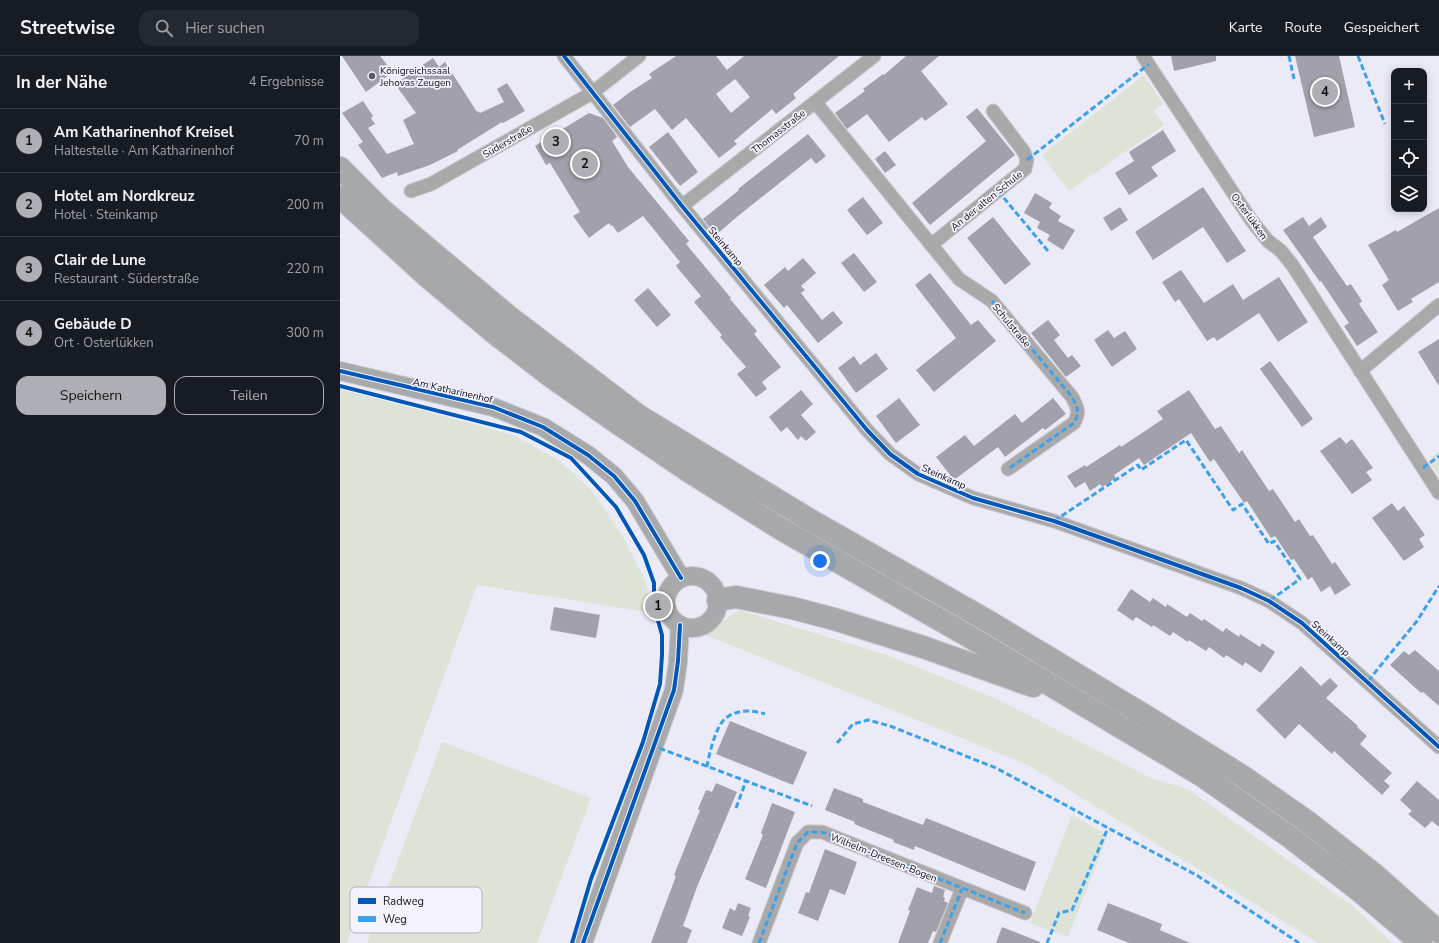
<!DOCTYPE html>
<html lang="de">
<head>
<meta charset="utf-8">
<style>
  :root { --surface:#171b24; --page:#242831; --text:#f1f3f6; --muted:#9ea1a6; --line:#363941; --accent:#aeafb5 }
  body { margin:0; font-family:"Nunito Sans",sans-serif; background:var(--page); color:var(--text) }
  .controls { position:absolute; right:12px; top:12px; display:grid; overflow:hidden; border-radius:8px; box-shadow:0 2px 10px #0003 }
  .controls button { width:36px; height:36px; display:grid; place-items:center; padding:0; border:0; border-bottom:1px solid var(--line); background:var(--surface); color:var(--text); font:20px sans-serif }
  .you { position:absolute; left:480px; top:505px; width:14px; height:14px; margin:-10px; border:3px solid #fff; border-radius:50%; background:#1a73e8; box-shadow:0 0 0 6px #1a73e833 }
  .badge { display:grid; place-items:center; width:26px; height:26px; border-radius:50%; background:var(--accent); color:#111; font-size:13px; font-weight:700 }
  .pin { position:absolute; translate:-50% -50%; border:2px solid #fff; box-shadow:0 1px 4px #0006 }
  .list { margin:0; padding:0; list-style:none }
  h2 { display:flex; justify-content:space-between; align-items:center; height:52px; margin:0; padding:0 16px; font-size:17px }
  h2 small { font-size:13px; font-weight:400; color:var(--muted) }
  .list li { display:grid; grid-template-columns:26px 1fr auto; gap:12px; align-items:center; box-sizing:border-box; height:64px; padding:0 16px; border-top:1px solid var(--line) }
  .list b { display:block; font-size:15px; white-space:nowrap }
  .list p { margin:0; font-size:13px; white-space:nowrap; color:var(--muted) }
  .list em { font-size:13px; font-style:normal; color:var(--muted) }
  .actions { display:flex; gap:8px; padding:12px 16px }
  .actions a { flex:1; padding:9px 0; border:1px solid var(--accent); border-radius:12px; text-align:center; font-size:14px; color:var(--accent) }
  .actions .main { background:var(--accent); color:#111 }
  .icon { flex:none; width:22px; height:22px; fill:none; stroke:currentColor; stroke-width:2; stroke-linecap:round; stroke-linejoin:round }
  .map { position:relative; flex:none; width:1099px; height:887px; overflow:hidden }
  header { display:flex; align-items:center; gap:24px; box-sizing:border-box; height:56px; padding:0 20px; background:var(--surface); border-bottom:1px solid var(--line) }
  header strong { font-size:19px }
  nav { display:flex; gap:22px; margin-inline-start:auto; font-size:14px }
  .search { width:280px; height:36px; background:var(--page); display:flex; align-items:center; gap:10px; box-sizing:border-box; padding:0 14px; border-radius:12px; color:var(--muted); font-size:15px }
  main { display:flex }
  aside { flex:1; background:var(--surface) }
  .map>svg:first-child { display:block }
  .green { fill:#dde4d7 }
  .building { fill:#a2a1ab; fill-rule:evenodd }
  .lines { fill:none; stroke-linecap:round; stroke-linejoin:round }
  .street-casing { stroke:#c9c8d2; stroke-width:15 }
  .secondary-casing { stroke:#c9c8d2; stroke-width:20 }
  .highway-casing { stroke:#c9c8d2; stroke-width:24 }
  .street { stroke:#a9a9aa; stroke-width:13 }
  .secondary { stroke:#a8a9ab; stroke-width:18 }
  .highway { stroke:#a7a8aa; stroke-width:22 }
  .quiet { stroke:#3da1ea; stroke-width:3; stroke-dasharray:6 3; stroke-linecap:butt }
  .cycleway-casing { stroke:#f5f4fe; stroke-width:6 }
  .cycleway { stroke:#0057b8; stroke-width:4 }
  .poi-dot { fill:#5d5c66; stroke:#f5f4fe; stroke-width:1.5 }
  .labels { text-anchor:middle; stroke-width:3.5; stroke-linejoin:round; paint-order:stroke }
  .poi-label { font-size:10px; fill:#111018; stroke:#f5f4fe; text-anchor:start }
  .street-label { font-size:10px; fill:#111018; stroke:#f5f4fe }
  .key { fill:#f5f4fe; stroke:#b1b0b9; stroke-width:1 }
  .key-label { font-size:11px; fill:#111018 }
</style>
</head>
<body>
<header>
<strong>Streetwise</strong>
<div class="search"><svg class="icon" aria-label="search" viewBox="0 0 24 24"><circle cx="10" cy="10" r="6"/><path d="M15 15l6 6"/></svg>Hier suchen</div>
<nav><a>Karte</a><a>Route</a><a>Gespeichert</a></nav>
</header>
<main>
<aside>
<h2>In der Nähe<small>4 Ergebnisse</small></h2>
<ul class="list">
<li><span class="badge">1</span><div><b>Am Katharinenhof Kreisel</b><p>Haltestelle · Am Katharinenhof</p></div><em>70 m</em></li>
<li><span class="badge">2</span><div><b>Hotel am Nordkreuz</b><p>Hotel · Steinkamp</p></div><em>200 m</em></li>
<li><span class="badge">3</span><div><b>Clair de Lune</b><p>Restaurant · Süderstraße</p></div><em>220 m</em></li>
<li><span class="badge">4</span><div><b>Gebäude D</b><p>Ort · Osterlükken</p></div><em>300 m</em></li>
</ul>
<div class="actions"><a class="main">Speichern</a><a>Teilen</a></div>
</aside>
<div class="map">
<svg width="1099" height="887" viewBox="0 0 1099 887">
  <rect width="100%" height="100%" fill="#ebeaf7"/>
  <g class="green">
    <path d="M804,19L823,48L814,54L824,69L729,135L702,99Z"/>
    <path d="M0,331L173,379L220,405L253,436L282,479L305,524L313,557L137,529L7,887H0Z"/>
    <path d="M1099,395V420L1088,405Z"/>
    <path d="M399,554L547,599L659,644L811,722L848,733L1014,851L1053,887H977L972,883L688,709L363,578Z"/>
    <path d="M102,686L251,742L197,887H27Z"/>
    <path d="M732,759L768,779L728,881L690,867Z"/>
  </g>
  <g class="building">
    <path d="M2,0H40L53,16L26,36Z"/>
    <path d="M336,0H376L387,14L404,0H499L453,38L456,42L436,58L432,53L394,85L397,88L379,102L346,62L332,74L315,53L290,71L273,49L290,36L312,22L309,18ZM395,23L410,41L391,57L376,38Z"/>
    <path d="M566,0H599L581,15L608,48L585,65L582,61L549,86L527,58L507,73L495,57L525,35L523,33L543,18L544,19Z"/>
    <path d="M831,0H876V5L834,15Z"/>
    <path d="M955,0H999L1015,71L974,81Z"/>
    <path d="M93,2L99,11L105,6L137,56L138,55L140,57L164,46L157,33L167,27L185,55L163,67L162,66L117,94L118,95L90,109L58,120L57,116L42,122L18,89L23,86L2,57L23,45L33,60L31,62L35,68L28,72L47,98L74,88L63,64L76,57L55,28Z"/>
    <path d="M637,52L675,99L590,169L572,147L646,85L626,61Z"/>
    <path d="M249,57L263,62L277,81L272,85L288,111L349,185L346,188L391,242L390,243L417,275L414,278L441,311L422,326L427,333L416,341L397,318L406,311L380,281L382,279L354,246L361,240L336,210L340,206L303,160L278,177L272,169L271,170L269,167L249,182L233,160L240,156L210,107L206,109L195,90Z"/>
    <path d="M823,74L836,95L811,111L818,120L789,139L775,117L794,105L789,96Z"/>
    <path d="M328,76L358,116L340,130L309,91Z"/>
    <path d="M468,78L486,100L476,108L471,102L398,160L376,179L363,163L399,134L398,133Z"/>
    <path d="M545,95L556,109L545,117L535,103Z"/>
    <path d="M863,131L906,195L887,207L863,171L813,204L795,176Z"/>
    <path d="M695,137L712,147L709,152L721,160L718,165L735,174L723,194L707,184L710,179L697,172L700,166L684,157Z"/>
    <path d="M523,141L543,167L527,179L507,154Z"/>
    <path d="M780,151L788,164L771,175L763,162Z"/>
    <path d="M1099,152V226L1071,243L1073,246L1058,255L1042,229L1049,224L1028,189L1056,174L1057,176Z"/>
    <path d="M653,161L691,208L665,229L627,182Z"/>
    <path d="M963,161L969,170L981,161L987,171L973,181L1007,230L1011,228L1022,245L1019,248L1038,276L1017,290L1004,270L1009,267L981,225L980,226L943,174Z"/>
    <path d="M514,197L537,226L524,236L501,207Z"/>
    <path d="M463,202L476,217L461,230L465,234L461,237L482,264L493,255L503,267L478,287L447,249L444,252L424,229L445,211L448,215Z"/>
    <path d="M841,214L864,247L893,228L903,244L939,221L968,266L938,286L919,257L877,285L874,281L867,285L839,243L835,246L822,226Z"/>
    <path d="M590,217L631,269L638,264L656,285L594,336L576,314L616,282L575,229Z"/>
    <path d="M308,232L331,259L317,271L294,244Z"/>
    <path d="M708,264L720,279L714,284L728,302L732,299L741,310L726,321L691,277Z"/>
    <path d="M768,274L774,282L785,275L797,293L772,311L754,284Z"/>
    <path d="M1099,283V330L1078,296Z"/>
    <path d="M536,297L548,313L516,337L498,312L514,300L520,309Z"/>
    <path d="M930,305L973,363L962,371L920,313Z"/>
    <path d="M461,334L473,348L461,359L476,376L466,385L461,380L458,384L447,371L441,376L429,361Z"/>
    <path d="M849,334L875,373L881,370L899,397L902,394L929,435L933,433L955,466L959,463L970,480L973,479L992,508L995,506L1011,529L995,539L990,530L981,536L972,521L968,524L954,503L951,504L935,480L931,482L907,445L904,447L874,403L870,406L851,377L804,409L799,402L774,419L776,422L762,431L760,428L750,435L745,426L735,432L727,420L745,409L746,411L780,389L781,391L823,363L817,355Z"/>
    <path d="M559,342L580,369L556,387L536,360Z"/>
    <path d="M713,342L726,358L705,374L703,372L665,401L658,391L614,424L596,401L625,379L634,390L675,358L682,367Z"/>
    <path d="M1000,381L1006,388L1012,383L1033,412L1026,416L1032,424L1012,438L980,395Z"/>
    <path d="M1052,447L1058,455L1064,450L1085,479L1079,483L1084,491L1064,505L1032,462Z"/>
    <path d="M791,533L810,546L813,542L826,551L827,548L847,561L850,557L862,565L864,563L883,576L886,572L899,581L900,578L920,591L922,587L935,596L921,617L905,606L903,610L886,599L884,602L869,591L866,595L849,584L848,586L833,576L830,580L813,569L812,571L796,561L793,565L777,554Z"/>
    <path d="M214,551L260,559L256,582L210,574Z"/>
    <path d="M1075,594L1099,615V650L1083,636L1081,637L1050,609L1064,595L1069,599Z"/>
    <path d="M961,610L981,630L990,622L998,630L986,642L1018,670L1017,671L1027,680L1020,688L1052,717L1044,725L1050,730L1042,739L994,695L992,698L959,668L945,683L916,654Z"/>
    <path d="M390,665L467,696L453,729L376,698Z"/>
    <path d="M1077,725L1099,744V771L1092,765L1085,772L1068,758L1072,755L1060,744Z"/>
    <path d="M376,727L397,736L357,831L343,870L352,874L347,887H311L336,820L334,819L360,754L358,753L366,734L372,736Z"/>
    <path d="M494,732L523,743V746L583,769L586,762L696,806L685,835L575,790L574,794L553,786L554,784L514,768L515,766L485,754Z"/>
    <path d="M432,747L455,756L426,832L405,823L423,779L421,777Z"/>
    <path d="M485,793L517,806L505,839L490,833L478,865L458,857L466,836L469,837Z"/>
    <path d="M594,830L605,834L603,841L605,842L604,845L608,847L596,876L593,875L588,887H558L570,855L568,854L577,831L592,837Z"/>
    <path d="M398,847L411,852L408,860L410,861L402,880L382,872L390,852L395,855Z"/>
    <path d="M768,847L822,868L820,874L850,887H789L757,874Z"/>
    <path d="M662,871L700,886V887H656Z"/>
  </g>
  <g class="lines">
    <defs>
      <g id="street">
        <path d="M224,0L342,150L527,374L550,398L578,418L633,442L714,465L901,532L929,545L962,567L1099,691"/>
        <path d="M803,0L911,164L928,185L941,195L953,210L1099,437"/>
        <path d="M476,47L619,223L652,245L732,341C738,353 740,355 734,367L668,413"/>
        <path d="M71,135L91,128L252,37L299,0"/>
        <path d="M342,150L534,0"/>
        <path d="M591,189L685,113L687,104L684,96L653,55"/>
        <path d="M1020,315L1099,249"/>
        <path d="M419,887L457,787L468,776H482L685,857"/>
        <path d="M600,887L622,833"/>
      </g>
      <g id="secondary">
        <path d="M0,315L153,351L203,371L248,399L274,420L295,445L341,522"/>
        <circle cx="352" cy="546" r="26"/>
        <path d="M243,887L334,634L338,605L340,569"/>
      </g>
      <g id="highway">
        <path d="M0,112L42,154L168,260L299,360L470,464L646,564L807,661L902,720L965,764L1035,819L1099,876"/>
        <path d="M0,141L88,221L157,279L213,322L279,368L350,416L441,473L630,581L861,719L950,781L1021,836L1081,887"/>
        <path d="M378,544L396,541L452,552L494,563L583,591L693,630"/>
      </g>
    </defs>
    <use href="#street" class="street-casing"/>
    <use href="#secondary" class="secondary-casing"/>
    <use href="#highway" class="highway-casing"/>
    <use href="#street" class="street"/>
    <use href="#secondary" class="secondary"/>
    <use href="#highway" class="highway"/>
    <g class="quiet">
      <path d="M949,0L954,23"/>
      <path d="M1018,0L1045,68"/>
      <path d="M687,104L809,8"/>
      <path d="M658,135L708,195"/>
      <path d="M652,245L732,341C738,353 740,355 734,367L668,413"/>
      <path d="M1083,412L1099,400"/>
      <path d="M714,465L798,409L801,414L846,384L893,454L902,448L929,488L934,485L960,523L929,545"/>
      <path d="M1028,625L1077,565L1099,530"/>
      <path d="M497,687L513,668L528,664L550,670L656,712L858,820L959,887"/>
      <path d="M311,689L472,750"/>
      <path d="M367,711C369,698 376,669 386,662C397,653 413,654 425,658"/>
      <path d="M396,752L406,725"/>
      <path d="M419,887L457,787L468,776H482L685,857"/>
      <path d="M600,887L622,833"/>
      <path d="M707,887L719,857L732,854L768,772"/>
    </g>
    <defs>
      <g id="cycleway">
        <path d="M224,0L342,150L527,374L550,398L578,418L633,442L714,465L901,532L929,545L962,567L1099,691"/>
        <path d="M0,315L153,351L203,371L248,399L274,420L295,445L341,522"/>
        <path d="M0,330L181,376L231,402L276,451L304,499L314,527V550L322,579V599L320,628L303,686L251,823L232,887"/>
        <path d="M243,887L334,634L338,605L340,569"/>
      </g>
    </defs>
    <use href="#cycleway" class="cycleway-casing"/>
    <use href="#cycleway" class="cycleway"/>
  </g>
  <circle class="poi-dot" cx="32" cy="20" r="4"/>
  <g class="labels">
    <g class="poi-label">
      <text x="40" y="18">Königreichssaal<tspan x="40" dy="12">Jehovas Zeugen</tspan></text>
    </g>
    <g class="street-label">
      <text transform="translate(438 75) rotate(-38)" y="4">Thomasstraße</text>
      <text transform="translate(167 85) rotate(-30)" y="4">Süderstraße</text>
      <text transform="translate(646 144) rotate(-39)" y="4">An der alten Schule</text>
      <text transform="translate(910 160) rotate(54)" y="4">Osterlükken</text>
      <text transform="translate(386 190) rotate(50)" y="4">Steinkamp</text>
      <text transform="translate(672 269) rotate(50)" y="4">Schulstraße</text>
      <text transform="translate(113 334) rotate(13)" y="4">Am Katharinenhof</text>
      <text transform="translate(604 420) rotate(24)" y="4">Steinkamp</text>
      <text transform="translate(991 582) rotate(42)" y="4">Steinkamp</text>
      <text transform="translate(544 801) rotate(22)" y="4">Wilhelm-Dreesen-Bogen</text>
    </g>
  </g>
  <rect x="10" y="831" width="132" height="46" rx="6" class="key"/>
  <rect x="18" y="842" width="18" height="6" fill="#0057b8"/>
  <rect x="18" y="860" width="18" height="6" fill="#3da1ea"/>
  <g class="key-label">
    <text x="43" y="849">Radweg</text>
    <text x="43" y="867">Weg</text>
  </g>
</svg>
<div class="controls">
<button>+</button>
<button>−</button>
<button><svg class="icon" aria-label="locate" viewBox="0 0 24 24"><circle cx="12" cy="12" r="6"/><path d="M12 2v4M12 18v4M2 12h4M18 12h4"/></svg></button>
<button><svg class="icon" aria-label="layers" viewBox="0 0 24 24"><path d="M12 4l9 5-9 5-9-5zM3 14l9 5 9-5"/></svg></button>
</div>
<div class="you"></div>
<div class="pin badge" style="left:318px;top:550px">1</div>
<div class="pin badge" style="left:245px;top:108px">2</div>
<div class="pin badge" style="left:216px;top:86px">3</div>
<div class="pin badge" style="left:985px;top:36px">4</div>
</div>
</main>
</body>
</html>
